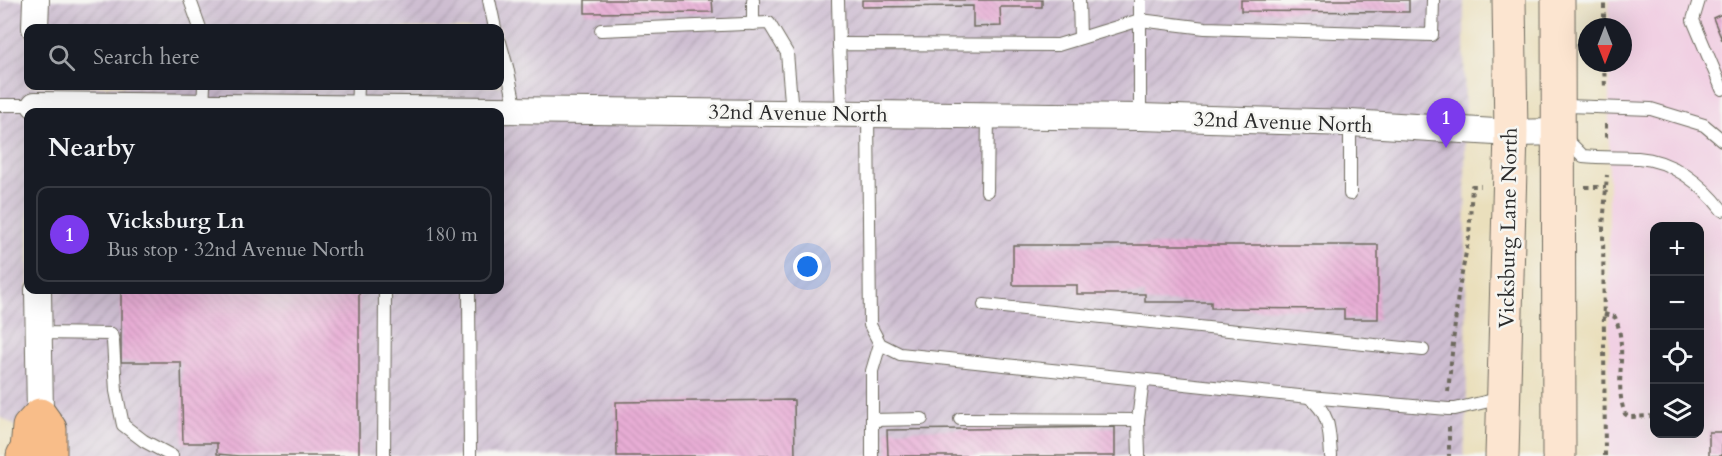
<!DOCTYPE html>
<html lang="en">
<head>
<meta charset="utf-8">
<style>
  :root { --surface:#171b24; --page:#20242c; --text:#f1f3f6; --muted:#9ea1a6; --line:#363941; --accent:#7c3aed }
  body { margin:0; font-family:Cardo,serif; background:var(--page); color:var(--text) }
  .controls { position:absolute; right:18px; bottom:18px; display:grid; overflow:hidden; border-radius:12px; box-shadow:0 6px 24px #0002 }
  .controls button { width:54px; height:54px; display:grid; place-items:center; padding:0; border:0; border-bottom:2px solid var(--line); background:var(--surface); color:var(--text); font:30px sans-serif }
  .compass { position:absolute; left:1578px; top:18px; width:54px; height:54px; border-radius:50%; background:var(--surface); box-shadow:0 6px 24px #0002; rotate:180deg }
  .you { position:absolute; left:808px; top:267px; width:21px; height:21px; margin:-15px; border:4px solid #fff; border-radius:50%; background:#1a73e8; box-shadow:0 0 0 9px #1a73e833 }
  .badge { display:grid; place-items:center; width:39px; height:39px; border-radius:50%; background:var(--accent); color:#fff; font-size:20px; font-weight:700 }
  .pin { position:absolute; translate:-50% -50px; filter:drop-shadow(0 2px 3px #0008) }
  .pin::after { content:''; position:absolute; top:32px; width:21px; height:18px; background:inherit; clip-path:polygon(0 0,100% 0,50% 100%) }
  .list { margin:0; padding:0; list-style:none }
  h2 { display:flex; justify-content:space-between; align-items:center; height:78px; margin:0; padding:0 24px; font-size:26px }
  h2 small { font-size:20px; font-weight:400; color:var(--muted) }
  .list li { display:grid; grid-template-columns:39px 1fr auto; gap:18px; align-items:center; box-sizing:border-box; height:96px; margin:0 12px 12px; padding:0 12px; border:2px solid var(--line); border-radius:12px }
  .list b { display:block; font-size:22px; white-space:nowrap }
  .list p { margin:0; font-size:20px; white-space:nowrap; color:var(--muted) }
  .list em { font-size:20px; font-style:normal; color:var(--muted) }
  .icon { flex:none; width:33px; height:33px; fill:none; stroke:currentColor; stroke-width:2; stroke-linecap:round; stroke-linejoin:round }
  .map { position:relative; flex:none; width:1722px; height:456px; overflow:hidden }
  .search { position:absolute; background:var(--surface); box-shadow:0 6px 24px #0002; left:24px; top:24px; width:480px; height:66px; display:flex; align-items:center; gap:15px; box-sizing:border-box; padding:0 21px; border-radius:12px; color:var(--muted); font-size:22px }
  .panel { position:absolute; background:var(--surface); box-shadow:0 6px 24px #0002; left:24px; top:108px; width:480px; height:186px; border-radius:12px }
  .map>svg:first-child { display:block }
  .built { fill:#f1d0e3; fill-rule:evenodd }
  .industrial { fill:url(#industrial-furrows); fill-rule:evenodd }
  .building { fill:url(#building-back-hatch) }
  .lines { fill:none; stroke-linecap:round; stroke-linejoin:round }
  .service-casing { stroke:#6e6a5e; stroke-width:14 }
  .minor-casing { stroke:#6e6a5e; stroke-width:28 }
  .secondary-casing { stroke:#6e6a5e; stroke-width:35 }
  .primary-casing { stroke:#6e6a5e; stroke-width:35 }
  .path { stroke:#6e6a5e; stroke-width:4; stroke-dasharray:4.5 4.5; stroke-linecap:butt }
  .service { stroke:#fff; stroke-width:12 }
  .minor { stroke:#fff; stroke-width:26 }
  .secondary { stroke:#fce5d0; stroke-width:33 }
  .primary { stroke:#f8bd89; stroke-width:33 }
  .labels { text-anchor:middle; stroke-width:5; stroke-linejoin:round; paint-order:stroke }
  .street-label { font-size:21px; fill:#2b2b2b; stroke:#f6f6f2 }
</style>
</head>
<body>
<div class="map">
<svg width="1722" height="456" viewBox="0 0 1722 456">
  <defs>
    <pattern id="industrial-furrows" width="10" height="10" patternUnits="userSpaceOnUse" patternTransform="scale(1.5)"><rect width="10" height="10" fill="#cebed1"/><path d="M-1 1l2-2M0 10L10 0M9 11l2-2" fill="none" stroke="#b1a3b4"/></pattern>
    <pattern id="building-back-hatch" width="6" height="6" patternUnits="userSpaceOnUse" patternTransform="scale(1.5)"><rect width="6" height="6" fill="#e8add5"/><path d="M-1 5l2 2M0 0l6 6M5-1l2 2" fill="none" stroke="#c795b7"/></pattern>
  </defs>
  <rect width="100%" height="100%" fill="#f6f6f2"/>
  <filter id="ink" filterUnits="userSpaceOnUse"><feTurbulence type="fractalNoise" baseFrequency=".0167" numOctaves="2"/><feDisplacementMap in="SourceGraphic" scale="12" xChannelSelector="R" yChannelSelector="G"/><feConvolveMatrix kernelMatrix="1 2 1 2 8 2 1 2 1" color-interpolation-filters="sRGB"/></filter>
  <filter id="wash" filterUnits="userSpaceOnUse"><feTurbulence type="fractalNoise" baseFrequency=".008" numOctaves="4" result="noise"/><feDisplacementMap in="SourceGraphic" scale="24" xChannelSelector="R" yChannelSelector="G"/><feGaussianBlur stdDeviation="1.35" result="paint"/><feColorMatrix in="noise" values="0 0 0 0 0 0 0 0 0 0 0 0 0 0 0 0 0 1.4 0 .05"/><feComposite in="paint" operator="in"/></filter>
  <g filter="url(#wash)">
    <rect width="100%" height="100%" fill="#eadfbc"/>
    <path class="built" d="M1609,0H1722V456H1609V63H1623V27H1609ZM1654,226H1700V434H1654Z"/>
    <path class="industrial" d="M0,0H1464L1467,410L1464,456H68L0,417ZM28,28H500V86H28ZM28,112H500V290H28Z"/>
    <g id="blocks">
      <g class="building">
        <path d="M585,0H712L713,12L585,13Z"/>
        <path d="M862,0H1042V7H1000L1001,26L973,27V6L862,7Z"/>
        <path d="M1241,0H1409V12L1241,11Z"/>
        <path d="M1722,14V40L1713,18Z"/>
        <path d="M1013,245H1378V319H1344V309L1211,308V302H1145V294H1077V285H1013Z"/>
        <path d="M121,290H359V456H239L217,454V443H183L181,362H121Z"/>
        <path d="M794,400L795,456H617L616,402Z"/>
        <path d="M1115,427V456H888L887,430Z"/>
        <rect x="1709" y="432" width="13" height="24"/>
      </g>
    </g>
  </g>
  <g filter="url(#ink)">
    <use href="#blocks" fill-opacity="0" stroke="#6e6a5e" stroke-width="1.5"/>
    <g class="lines">
      <defs>
        <g id="service">
          <path d="M190,0L200,28"/>
          <path d="M489,0L495,28"/>
          <path d="M838,0L839,44"/>
          <path d="M1079,0L1080,38"/>
          <path d="M1699,0L1693,20L1722,89"/>
          <path d="M753,24V0"/>
          <path d="M601,30L769,23L787,53L792,113"/>
          <path d="M500,42L507,67L516,110"/>
          <path d="M0,105H35"/>
          <path d="M203,107L204,86"/>
          <path d="M357,109L358,86"/>
          <path d="M842,113L839,44L1058,45L1140,20L1205,28L1432,35L1433,0"/>
          <path d="M1565,113L1567,106L1651,109L1704,125L1722,140"/>
          <path d="M868,114L870,325L880,344L900,354L1309,397L1448,409H1455L1502,398"/>
          <path d="M1140,117V0"/>
          <path d="M1350,123V194"/>
          <path d="M1564,137L1583,156C1601,158 1620,157 1638,158C1672,160 1702,184 1722,210"/>
          <path d="M987,191L988,115"/>
          <path d="M469,290L470,456"/>
          <path d="M984,305L1423,350"/>
          <path d="M39,333L111,334L113,341L116,391L123,425L144,441L172,456"/>
          <path d="M1309,397C1331,415 1329,430 1331,456"/>
          <path d="M960,419L1138,420"/>
          <path d="M872,420L922,419"/>
          <path d="M384,456L385,290"/>
          <path d="M872,456V371L880,344"/>
          <path d="M1139,456L1138,420L1143,380"/>
        </g>
        <g id="minor">
          <path d="M35,28L36,0"/>
          <path d="M35,105L1140,117L1350,123L1511,133L1560,132"/>
          <path d="M38,290L40,415"/>
        </g>
        <g id="secondary">
          <path d="M1558,0L1559,456"/>
          <path d="M1502,456L1511,133L1509,0"/>
        </g>
        <path id="primary" d="M23,456L27,449L29,427L40,415L50,429V456"/>
      </defs>
      <use href="#service" class="service-casing"/>
      <use href="#minor" class="minor-casing"/>
      <use href="#secondary" class="secondary-casing"/>
      <use href="#primary" class="primary-casing"/>
      <g class="path">
        <path d="M1604,27V0"/>
        <path d="M1604,63L1605,89"/>
        <path d="M1606,124V140"/>
        <path d="M1585,187H1606"/>
        <path d="M1604,314L1615,317C1629,350 1613,383 1625,414L1629,417L1654,416"/>
        <path d="M1448,392L1458,294L1469,237L1472,186H1481"/>
        <path d="M1449,427V456"/>
        <path d="M1605,456L1603,227L1607,175"/>
      </g>
      <use href="#service" class="service"/>
      <use href="#minor" class="minor"/>
      <use href="#secondary" class="secondary"/>
      <use href="#primary" class="primary"/>
    </g>
  </g>
  <g class="labels">
    <g class="street-label">
      <text transform="translate(798 113) rotate(1)" y="7">32nd Avenue North</text>
      <text transform="translate(1283 122) rotate(2)" y="7">32nd Avenue North</text>
      <text transform="translate(1508 228) rotate(-89)" y="7">Vicksburg Lane North</text>
    </g>
  </g>
</svg>
<div class="controls">
<button>+</button>
<button>−</button>
<button><svg class="icon" aria-label="locate" viewBox="0 0 24 24"><circle cx="12" cy="12" r="6"/><path d="M12 2v4M12 18v4M2 12h4M18 12h4"/></svg></button>
<button><svg class="icon" aria-label="layers" viewBox="0 0 24 24"><path d="M12 4l9 5-9 5-9-5zM3 14l9 5 9-5"/></svg></button>
</div>
<svg class="compass" viewBox="-18 -18 36 36"><path d="M0-13l5 13h-10z" fill="#e53935"/><path d="M0 13l5-13h-10z" fill="#9ea1a6"/></svg>
<div class="you"></div>
<div class="pin badge" style="left:1446px;top:148px">1</div>
<div class="search"><svg class="icon" aria-label="search" viewBox="0 0 24 24"><circle cx="10" cy="10" r="6"/><path d="M15 15l6 6"/></svg>Search here</div>
<section class="panel">
<h2>Nearby<small></small></h2>
<ul class="list">
<li><span class="badge">1</span><div><b>Vicksburg Ln</b><p>Bus stop · 32nd Avenue North</p></div><em>180 m</em></li>
</ul>
</section>
</div>
</body>
</html>
